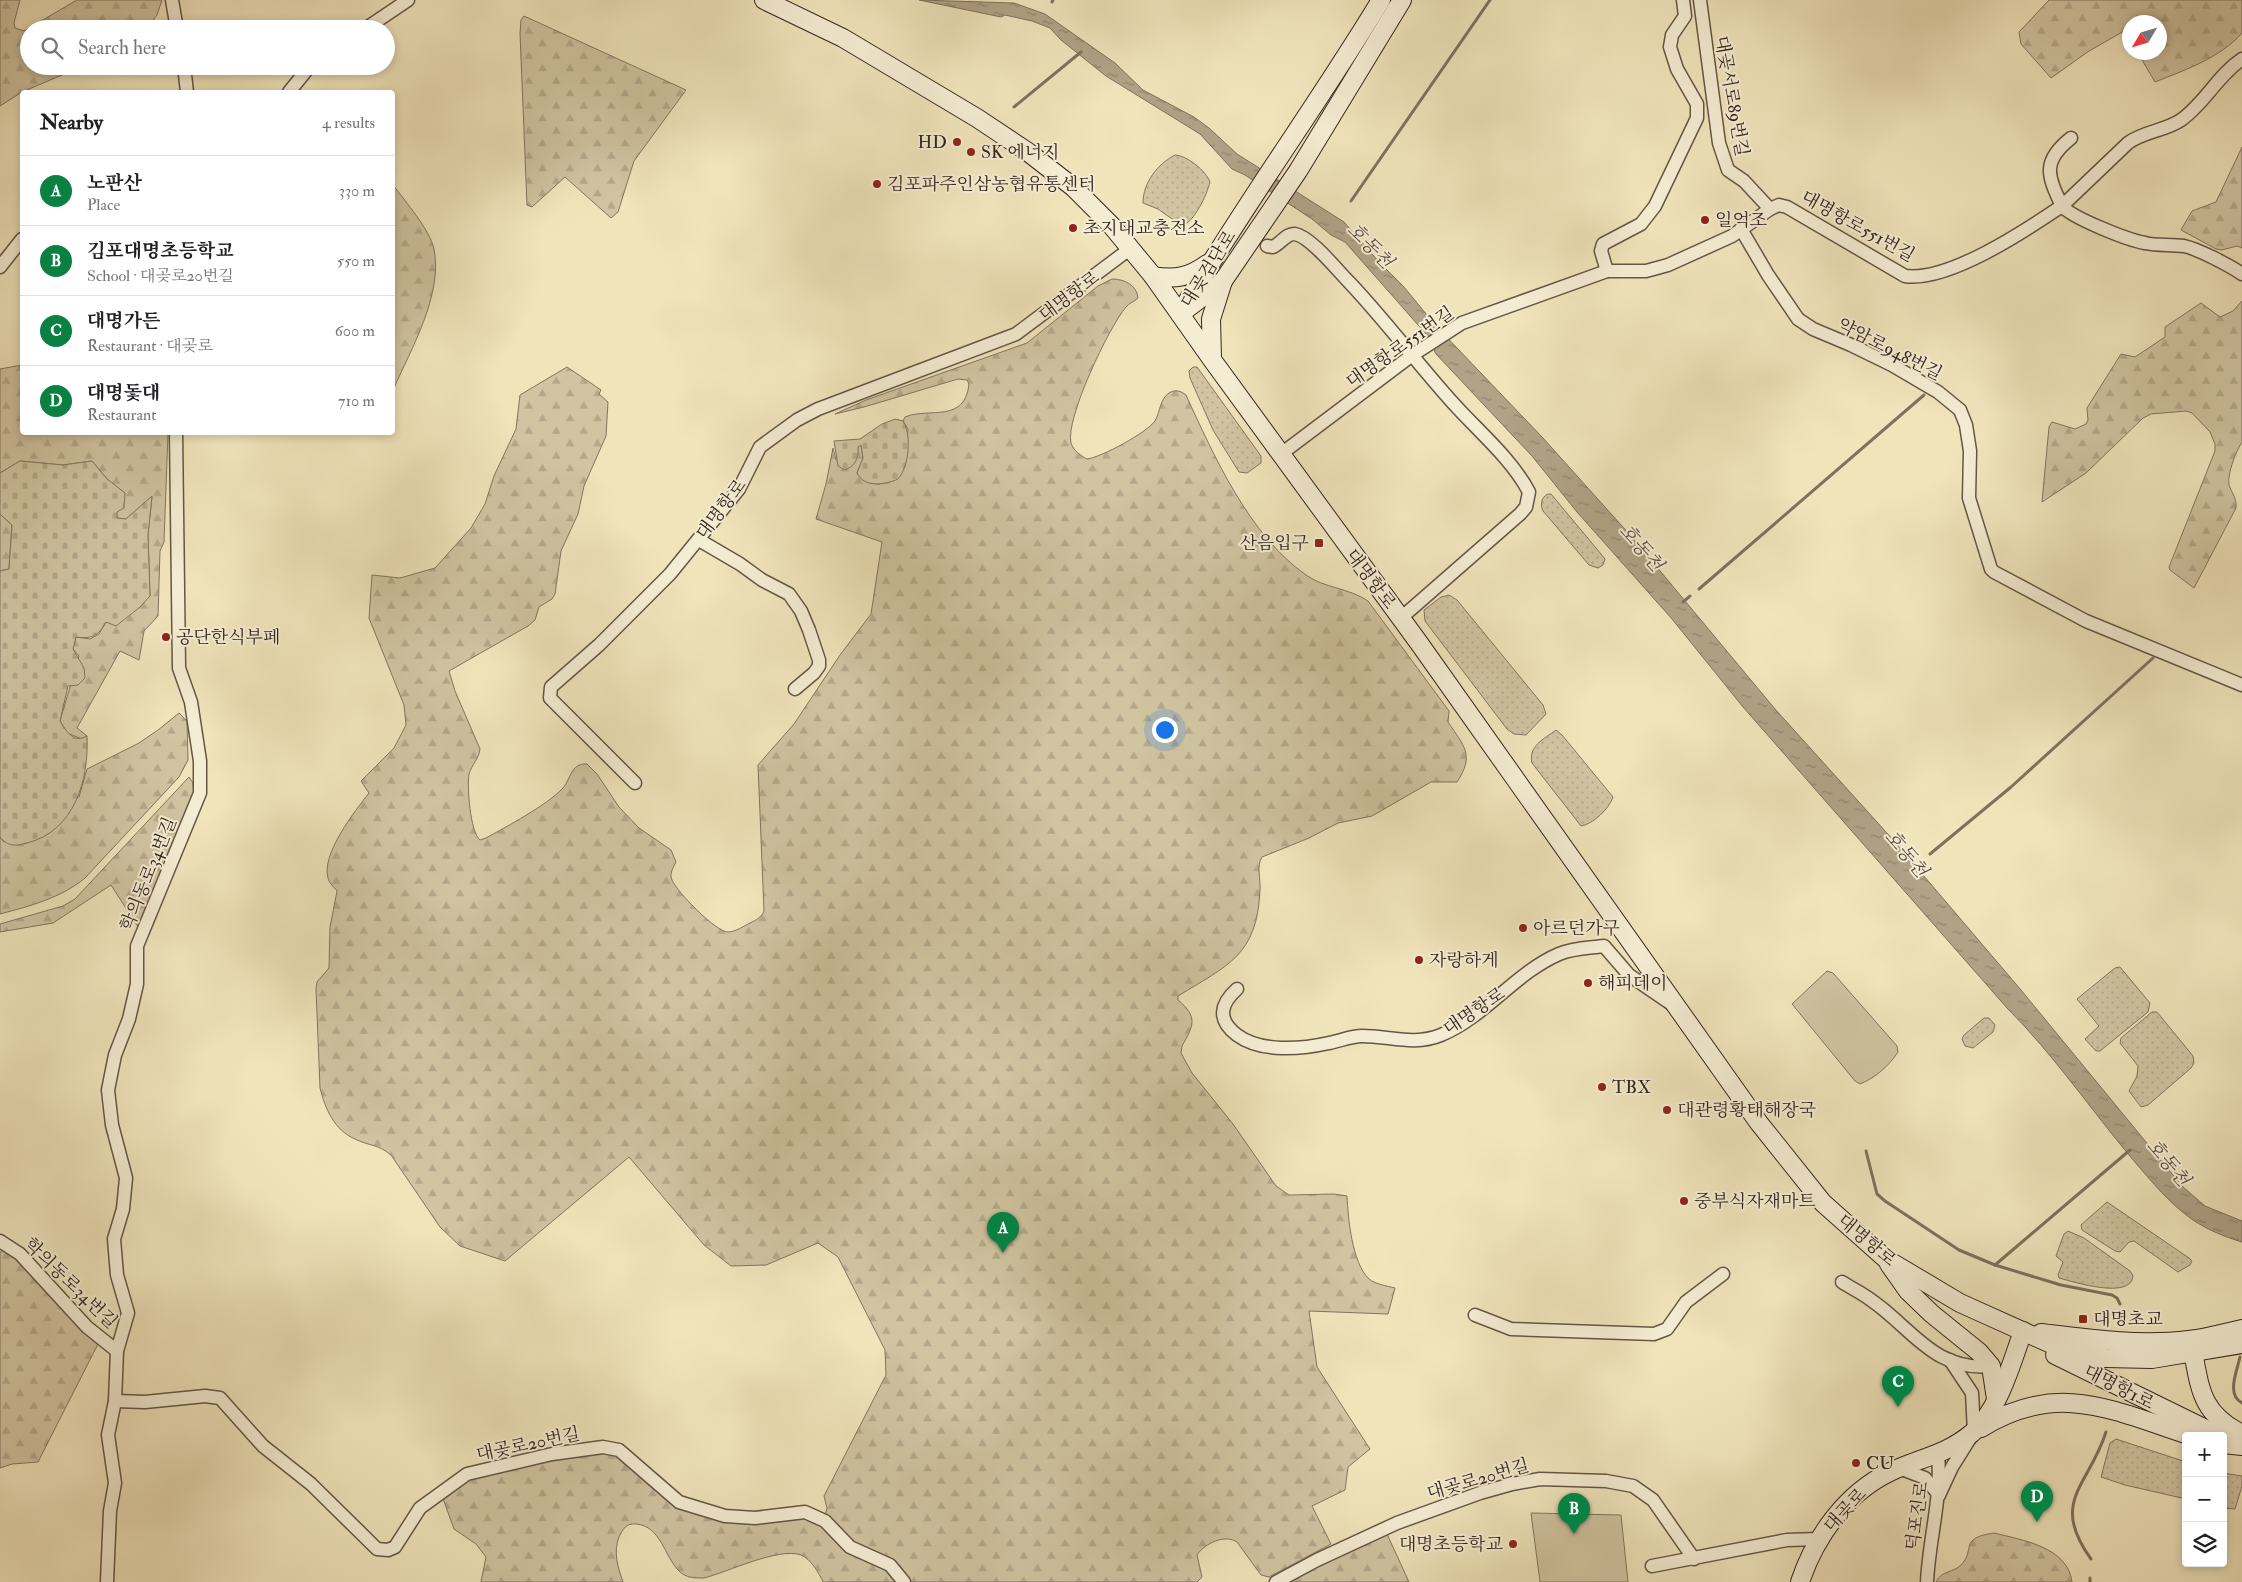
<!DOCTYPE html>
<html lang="en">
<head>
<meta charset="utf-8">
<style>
  :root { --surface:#fff; --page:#f6f6f6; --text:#202124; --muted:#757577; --line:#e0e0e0; --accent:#0b8043 }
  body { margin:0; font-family:"IM FELL Double Pica","Noto Serif KR",serif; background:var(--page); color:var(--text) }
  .controls { position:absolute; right:15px; bottom:15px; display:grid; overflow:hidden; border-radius:5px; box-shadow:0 2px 8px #0003 }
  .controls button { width:45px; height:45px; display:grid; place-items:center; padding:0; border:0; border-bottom:1px solid var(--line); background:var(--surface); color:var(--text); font:25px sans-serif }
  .compass { position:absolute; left:2122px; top:15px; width:45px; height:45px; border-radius:50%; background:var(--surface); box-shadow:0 2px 8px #0003; rotate:232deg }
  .you { position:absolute; left:1164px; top:729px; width:18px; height:18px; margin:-12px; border:4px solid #fff; border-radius:50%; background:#1a73e8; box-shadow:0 0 0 8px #1a73e833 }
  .badge { display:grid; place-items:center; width:32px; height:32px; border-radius:50%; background:var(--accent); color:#fff; font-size:16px; font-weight:700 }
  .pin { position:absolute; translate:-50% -41px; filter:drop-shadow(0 1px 2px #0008) }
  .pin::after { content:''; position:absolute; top:26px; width:18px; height:15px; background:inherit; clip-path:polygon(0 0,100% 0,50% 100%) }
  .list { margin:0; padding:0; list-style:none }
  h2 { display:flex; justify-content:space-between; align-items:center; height:65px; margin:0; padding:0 20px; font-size:21px }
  h2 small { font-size:16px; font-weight:400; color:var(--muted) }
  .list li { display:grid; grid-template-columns:32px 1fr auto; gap:15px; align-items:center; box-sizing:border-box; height:70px; padding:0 20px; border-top:1px solid var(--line) }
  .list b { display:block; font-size:19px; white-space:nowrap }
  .list p { margin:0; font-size:16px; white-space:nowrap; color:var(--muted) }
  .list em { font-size:16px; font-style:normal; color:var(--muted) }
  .icon { flex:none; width:28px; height:28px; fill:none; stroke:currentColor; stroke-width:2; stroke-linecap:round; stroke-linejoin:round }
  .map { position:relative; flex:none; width:2242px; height:1582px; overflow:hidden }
  .search { position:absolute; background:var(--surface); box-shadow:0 2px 8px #0003; left:20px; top:20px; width:375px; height:55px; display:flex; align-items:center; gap:12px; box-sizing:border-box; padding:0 18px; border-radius:28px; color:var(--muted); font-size:19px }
  .panel { position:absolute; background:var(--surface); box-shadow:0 2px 8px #0003; left:20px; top:90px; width:375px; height:345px; border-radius:5px }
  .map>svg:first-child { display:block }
  .grass { fill:#d0c4a1; stroke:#827560 }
  .forest { fill:url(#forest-firs); stroke:#827560 }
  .cemetery { fill:url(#cemetery-stones); stroke:#827560 }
  .park { fill:url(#park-dots); stroke:#827560 }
  .water { fill:url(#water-ripples); stroke:#7f715d }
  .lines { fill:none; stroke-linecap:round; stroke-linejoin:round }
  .stream { stroke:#7f715d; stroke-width:3 }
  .street-casing { stroke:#645647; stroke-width:15 }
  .secondary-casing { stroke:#352620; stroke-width:20 }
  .street { stroke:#f5edd3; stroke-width:12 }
  .secondary { stroke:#f5edd3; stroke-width:18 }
  .poi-dot { fill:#8f2418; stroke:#f5edd3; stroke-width:2 }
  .labels { text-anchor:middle; stroke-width:4; stroke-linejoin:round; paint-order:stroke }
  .street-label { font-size:18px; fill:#352620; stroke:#f5edd3 }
  .poi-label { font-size:18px; fill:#352620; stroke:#f5edd3; text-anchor:start }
  .water-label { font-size:19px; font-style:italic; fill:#5a4c3f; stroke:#f5edd3 }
</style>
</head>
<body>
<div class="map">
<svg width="2242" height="1582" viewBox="0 0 2242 1582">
  <defs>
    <pattern id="forest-firs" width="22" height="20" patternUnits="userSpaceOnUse" patternTransform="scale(1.25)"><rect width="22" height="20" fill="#d0c4a1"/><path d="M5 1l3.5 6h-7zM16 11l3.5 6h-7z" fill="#b3a88a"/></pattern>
    <pattern id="cemetery-stones" width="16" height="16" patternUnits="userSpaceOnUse" patternTransform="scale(1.25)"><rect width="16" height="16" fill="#d0c4a1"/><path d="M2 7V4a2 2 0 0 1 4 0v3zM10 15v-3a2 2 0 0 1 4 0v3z" fill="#b3a88a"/></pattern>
    <pattern id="park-dots" width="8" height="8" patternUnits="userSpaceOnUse" patternTransform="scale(1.25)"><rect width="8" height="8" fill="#d0c4a1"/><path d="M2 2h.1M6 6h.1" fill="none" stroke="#b3a88a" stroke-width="1.8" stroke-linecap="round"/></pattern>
    <pattern id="water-ripples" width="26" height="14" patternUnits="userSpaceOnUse" patternTransform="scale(1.25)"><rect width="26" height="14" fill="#b0a386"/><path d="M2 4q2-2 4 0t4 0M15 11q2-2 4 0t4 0" fill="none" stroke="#90856d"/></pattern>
  </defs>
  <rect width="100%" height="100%" fill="#f0e4bb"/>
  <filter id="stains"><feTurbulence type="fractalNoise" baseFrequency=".004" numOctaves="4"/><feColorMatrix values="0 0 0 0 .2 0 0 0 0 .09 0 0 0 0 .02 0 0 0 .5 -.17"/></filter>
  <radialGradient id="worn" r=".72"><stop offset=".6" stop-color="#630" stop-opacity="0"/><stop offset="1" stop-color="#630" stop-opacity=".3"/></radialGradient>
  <g class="grass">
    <path d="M1827,971L1833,973L1897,1046L1898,1052C1889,1066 1875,1078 1860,1084L1855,1081L1792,1004Z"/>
    <path d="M1531,1513L1621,1515L1628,1582H1540Z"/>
  </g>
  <g class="forest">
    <path d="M0,0H20L14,23L15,28L24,31L77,0H162L157,15L146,29H29V66H83L22,92L0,106Z"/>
    <path d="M2049,0H2242V33C2220,58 2185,70 2155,82L2138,53L2160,52V22H2130L2129,36L2126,30L2089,51L2051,78L2021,44L2019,32Z"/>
    <path d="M524,16L686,90L634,161L618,212L611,218L565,177L532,207L527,205L520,33L521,20Z"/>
    <path d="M2242,147V248L2237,246L2222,250L2216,249L2181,230L2192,211L2216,202Z"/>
    <path d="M393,185C405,201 430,230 434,249C443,295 411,349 393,390Z"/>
    <path d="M1112,279C1124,279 1137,285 1138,298C1134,302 1129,303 1126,307C1109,327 1065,419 1071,443C1073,450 1081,456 1087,459C1102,457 1146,433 1155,421C1160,412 1160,399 1169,393C1175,389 1181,391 1186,395C1214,456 1249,535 1306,575C1324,588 1349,588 1368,601L1449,711L1448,722C1464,746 1475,755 1457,782H1431L1372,816L1338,823L1309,838L1262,857C1256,866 1261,880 1260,890C1257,956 1228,965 1178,996V1000C1198,1017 1194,1025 1182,1046L1181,1053L1192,1073L1233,1124L1276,1186L1289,1195L1334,1194L1347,1196C1348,1218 1352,1263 1369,1279C1375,1284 1387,1286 1395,1288L1388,1314L1309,1311L1317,1367L1370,1449L1348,1467L1345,1490L1312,1506L1331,1544L1269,1577L1261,1575L1237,1542C1225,1534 1205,1543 1197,1555L1202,1577L1197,1582H823C819,1573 811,1559 801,1555C778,1547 728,1572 704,1578C694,1578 686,1578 679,1571C664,1556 661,1526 636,1524C626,1523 623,1529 619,1537C613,1552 618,1568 623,1582H481L486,1557L476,1544L454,1529L441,1493L467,1474L504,1465L619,1450L679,1502L725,1516L805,1512L824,1520L827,1508L824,1496L886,1375L885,1350L838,1257L818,1243L766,1265L731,1266L704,1245L629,1157L505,1261L460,1246L440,1227L391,1155C378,1144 369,1146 355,1139C334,1130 325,1108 320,1088L316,989L317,982L329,968L330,927L337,891C334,887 329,883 328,878C321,854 355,811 369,793L361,781L394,748L406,725L404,705L369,618L372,575L400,578L435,568L471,528L485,504L494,476L516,429L520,395L567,367L601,390L599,394L608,402L606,436L584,486L578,514L561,551L555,594L552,599L539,607L535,620L528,626L449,671L455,691L480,749C479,759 472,764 469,774C467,786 470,832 480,840L486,838C506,827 547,805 562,789C571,780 570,763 587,764L597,774L619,807L639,828L671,850L676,862C673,868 669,874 672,880C677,892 716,932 728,932C735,932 744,926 750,923C756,920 761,918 764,911L758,765L794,724L840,655L871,614L882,542L816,519L826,484L833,448L836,460L861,445L863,458L857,473C862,482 871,484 880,484L905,467L908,429L903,421L905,417C928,407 965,424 969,384L967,380L958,379L864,407L835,414L866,400L1027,343L1098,286Z"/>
    <path d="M2242,301V442C2236,451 2227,474 2229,485C2232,493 2237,499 2236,508L2194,588L2170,570L2169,567L2215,451V444L2210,432L2192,413L2186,411L2151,414L2143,418L2086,473L2042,502L2049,427L2052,422L2075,429L2086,424L2088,420L2087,408L2121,354L2135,357L2165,337V327L2201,303L2220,317L2233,311Z"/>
    <path d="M22,365V432L168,433L164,542L160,551L158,616L144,631L139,660L120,651L77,728L87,736L82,739L67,733L60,721L79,656L73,649L76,637L90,639L99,634L106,622L150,596L148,535L152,497L126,519L117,518L116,512L125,493L107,479L92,461L63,465L20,461L0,473V369Z"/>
    <path d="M0,514L12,525L9,569L0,571Z"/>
    <path d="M179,713L187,721L188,760L179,777L85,878C61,898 30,906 0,914V837L4,842L79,797L87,769L139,743L158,730Z"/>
    <path d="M189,777L193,783L194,794L140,930L111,885L53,923L0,932V924L63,906L75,899Z"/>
    <path d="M4,1247L20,1260L99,1342L38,1462L12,1464L0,1468V1253Z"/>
    <path d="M1994,1533C2022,1540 2068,1547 2072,1582H1936C1942,1570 1953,1573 1961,1565C1976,1550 1958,1538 1994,1533Z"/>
    <path d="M1387,1534L1409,1582H1288L1297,1576Z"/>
  </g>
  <g class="cemetery">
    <path d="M895,419L903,421C912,435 909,467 898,479C885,485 864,488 857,473L863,458L861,445L858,447C859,458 855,467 844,470L838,466L834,441L860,439L882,424Z"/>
    <path d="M20,461L63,465L92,461L107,479L125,493L124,508L117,512V518L126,519L152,496L148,535L150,596L140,607L116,626L106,622C98,636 93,639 76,637L73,649L84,668L85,678L78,685L68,686L60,721C66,731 74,744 87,736C89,779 75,831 27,843C16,846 8,847 0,837V571L9,569L12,525L0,514V473Z"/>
  </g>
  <g class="park">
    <path d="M1175,155C1188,156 1206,171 1210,182C1207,195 1194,222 1182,226L1158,209L1143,203C1143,182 1158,164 1175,155Z"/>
    <path d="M1193,367H1197L1261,456V463L1247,473L1239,472L1213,430L1190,378L1189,371Z"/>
    <path d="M1548,494H1551L1601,554L1605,559L1603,565L1598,568L1589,565L1543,511C1540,505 1541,497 1548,494Z"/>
    <path d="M1449,595L1457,600L1543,705L1546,714L1526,735L1514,734L1507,729L1425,621L1424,610L1441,597Z"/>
    <path d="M1556,730L1562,735L1613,797C1609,809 1593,824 1581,826L1532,763C1528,746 1544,739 1556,730Z"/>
    <path d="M2120,967L2150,1003L2148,1012L2100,1051H2096L2085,1039L2099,1026L2077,999L2115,968Z"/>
    <path d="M2152,1012H2157L2193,1056L2194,1063L2191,1068L2148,1105L2141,1107L2129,1091L2137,1076L2138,1066L2120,1043L2121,1038Z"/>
    <path d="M1984,1018H1989L1995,1025L1993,1032L1973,1048L1965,1046L1962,1039L1964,1035Z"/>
    <path d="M2107,1202L2189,1258L2192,1261L2190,1265L2178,1272L2134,1241L2129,1242L2120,1252L2115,1251L2082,1230L2081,1225Z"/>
    <path d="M2068,1231L2084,1238L2130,1271L2133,1276C2131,1300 2074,1282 2059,1278L2058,1275L2063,1262L2056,1256L2064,1234Z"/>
    <path d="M2116,1439L2186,1462V1499L2125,1485L2101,1477L2110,1443Z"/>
    <path d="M2223,1473L2242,1476V1486L2235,1509L2223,1508Z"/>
  </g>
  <path class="water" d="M919,0L1014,3L1045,14L1115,63L1143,90L1194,117L1209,128L1237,154L1344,222L1380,263L1404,287L1436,326L1543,438L1631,536L1775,709L1895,842L2021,990L2183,1187L2205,1206L2242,1221V1242C2225,1237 2208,1230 2193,1220C2170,1204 2152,1182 2134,1161C2091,1110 2054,1055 2007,1008L1743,707L1672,619L1577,512L1532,456L1436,354L1426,334L1345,242L1331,235L1312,219L1245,175L1232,169L1200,134L1106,76L1061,40L1050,28L1032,21L1005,15L1001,17Z"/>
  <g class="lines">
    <g class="stream">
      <path d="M1052,2L1053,0"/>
      <path d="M1014,107L1081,52"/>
      <path d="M1351,201L1490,0"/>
      <path d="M1699,589L1924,395"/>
      <path d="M1683,602L1690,596"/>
      <path d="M1930,854L2011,787L2153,658"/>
      <path d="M1913,869L1920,863"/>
      <path d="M1866,1151L1877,1194L1885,1201L1959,1250L1995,1265L2130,1150"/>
      <path d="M1995,1265L2061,1285L2112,1295L2117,1298L2120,1304"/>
      <path d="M2240,1357C2237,1371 2226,1395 2242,1403"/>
      <path d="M2091,1559C2049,1501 2089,1486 2106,1432"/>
      <path d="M2090,1582V1578"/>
    </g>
    <defs>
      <g id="street">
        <path d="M172,0L177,29"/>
        <path d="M1700,0L1719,143L1728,170L1744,181L1770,209"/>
        <path d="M365,29L408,0"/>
        <path d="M184,66L187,92"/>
        <path d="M289,92L310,66"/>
        <path d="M2071,138C2042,161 2047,175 2062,206L2128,143C2144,131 2165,131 2181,120C2205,103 2218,75 2242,59"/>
        <path d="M1741,229L1768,275L1798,319L1813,329L1851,345L1892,365L1938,392L1960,410L1966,425L1970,451L1969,498L1991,569L1994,572L2086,621L2242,685"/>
        <path d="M1267,246L1273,247C1281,243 1287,233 1295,234C1311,237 1337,270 1349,282C1385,320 1417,363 1453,403C1478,431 1511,458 1529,492L1526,507L1520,514L1401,618"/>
        <path d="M0,267L22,239"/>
        <path d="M1607,271L1601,251L1603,244L1641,224L1655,206L1697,118V104L1677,69L1670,47L1672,35L1685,16L1683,0"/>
        <path d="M1281,454L1411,356L1462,323L1607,271H1646L1668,265L1732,236L1770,209L1779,205L1787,207L1905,276C1949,282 2026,230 2062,206C2072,218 2128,240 2145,243C2158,246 2171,244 2184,246C2198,249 2229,265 2242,274"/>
        <path d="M699,540L740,564L762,580L789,594L801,611L809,630L819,660V666L814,673L795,689"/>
        <path d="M635,783L550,698L551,687L599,645L670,574L739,489L760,447L797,420L818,409L1016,334L1131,248"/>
        <path d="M1237,989C1220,1004 1217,1020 1237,1035C1261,1053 1302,1049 1329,1043C1340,1041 1351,1036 1362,1036C1390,1036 1414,1046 1441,1035C1486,1016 1515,973 1559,954C1573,948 1590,948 1604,946L1629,975L1673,1005"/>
        <path d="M0,1241L20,1254L87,1327L117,1351"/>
        <path d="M1842,1282C1851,1288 1862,1293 1871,1300C1911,1327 1934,1372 1991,1366"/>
        <path d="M1475,1315L1511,1329L1654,1334L1667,1329L1686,1302L1723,1274"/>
        <path d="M115,1401L145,1402L205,1396L220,1398L263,1446L311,1484L377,1549L388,1550L395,1547L420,1508L467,1474L552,1454L603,1447L619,1450L679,1502L725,1516L755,1518L805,1512L825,1521L850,1547L890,1565L904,1582"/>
        <path d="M1899,1468L1925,1478L1939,1495"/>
        <path d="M1939,1495L1952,1467L1974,1432L1972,1393L1950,1360"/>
        <path d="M1652,1566L1787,1540L1818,1539"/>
        <path d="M107,1582L110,1511L115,1483L108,1435L115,1401L117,1351L128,1313L117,1275L114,1239L123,1209L126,1178L112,1125L108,1090L115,1055L129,1019L137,984V946L200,793V761L191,702L179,668L176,432"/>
        <path d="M1276,1582L1317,1560L1397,1523L1480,1493L1512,1484L1540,1479L1606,1481L1633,1486L1653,1500L1694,1559"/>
        <path d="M1927,1582C1929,1539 1942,1498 1938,1455"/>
      </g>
      <g id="secondary">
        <path d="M764,0L843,38L977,118L1028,152L1073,187L1111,225L1153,276L1213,361L1419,643L1759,1123L1823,1203L1886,1259L1960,1303L2069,1352L2105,1358L2152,1359L2242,1344"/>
        <path d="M1153,276C1175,280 1189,277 1207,264"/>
        <path d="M1184,307C1246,202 1318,104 1381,0"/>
        <path d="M1180,314L1223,281L1298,171L1402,0"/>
        <path d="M1212,359L1211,319L1223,281"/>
        <path d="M1889,1264L1908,1291L1932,1314L1979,1352L1991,1366L1996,1399"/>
        <path d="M2041,1333C2090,1339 2139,1346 2189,1340C2207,1338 2225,1333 2242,1329"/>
        <path d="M2191,1341C2200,1385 2198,1412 2242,1434"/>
        <path d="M2055,1355L2220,1436"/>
        <path d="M1981,1428C2058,1380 2114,1411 2192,1436"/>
        <path d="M2223,1444L2242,1446"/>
        <path d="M1800,1582C1815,1537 1846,1493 1890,1472C1919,1458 1946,1455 1972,1433C1998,1412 2012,1362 2023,1331"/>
      </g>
    </defs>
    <use href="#street" class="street-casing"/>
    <use href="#secondary" class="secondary-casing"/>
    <use href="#street" class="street"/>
    <use href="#secondary" class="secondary"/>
  </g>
  <g class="poi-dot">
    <circle cx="957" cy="142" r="5"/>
    <circle cx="971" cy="152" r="5"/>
    <circle cx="877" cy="184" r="5"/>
    <circle cx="1705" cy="220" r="5"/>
    <circle cx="1073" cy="228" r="5"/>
    <rect x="1314" y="538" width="10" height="10" rx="2.5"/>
    <circle cx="166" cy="637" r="5"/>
    <circle cx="1523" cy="928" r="5"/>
    <circle cx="1419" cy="960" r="5"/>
    <circle cx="1588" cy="983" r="5"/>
    <circle cx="1602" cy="1087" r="5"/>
    <circle cx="1667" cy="1110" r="5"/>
    <circle cx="1684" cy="1201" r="5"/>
    <rect x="2078" y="1314" width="10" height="10" rx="2.5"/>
    <circle cx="1856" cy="1463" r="5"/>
    <circle cx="1513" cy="1544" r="5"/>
  </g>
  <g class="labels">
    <g class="street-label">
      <text transform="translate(1732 96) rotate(80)" y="6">대곶서로89번길</text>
      <text transform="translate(1858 226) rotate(29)" y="6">대명항로551번길</text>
      <text transform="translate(1208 269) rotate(-58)" y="6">대곶검단로</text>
      <text transform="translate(1069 296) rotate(-37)" y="6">대명항로</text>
      <text transform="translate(1400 347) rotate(-35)" y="6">대명항로551번길</text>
      <text transform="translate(1890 349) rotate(27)" y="6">약암로948번길</text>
      <text transform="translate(721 509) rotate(-53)" y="6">대명항로</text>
      <text transform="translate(1371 579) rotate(53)" y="6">대명항로</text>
      <text transform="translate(148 874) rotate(-68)" y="6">학의동로34번길</text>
      <text transform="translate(1474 1011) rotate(-34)" y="6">대명항로</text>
      <text transform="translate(1867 1240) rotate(40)" y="6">대명항로</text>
      <text transform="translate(71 1283) rotate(44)" y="6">학의동로34번길</text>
      <text transform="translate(2119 1387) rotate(27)" y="6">대명항1로</text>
      <text transform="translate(528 1444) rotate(-12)" y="6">대곶로20번길</text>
      <text transform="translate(1478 1479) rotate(-16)" y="6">대곶로20번길</text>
      <text transform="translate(1845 1510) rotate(-47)" y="6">대곶로</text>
      <text transform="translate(1917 1516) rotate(-82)" y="6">덕포진로</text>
    </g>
    <g class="poi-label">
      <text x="947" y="148" text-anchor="end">HD</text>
      <text x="981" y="158">SK 에너지</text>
      <text x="887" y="190">김포파주인삼농협유통센터</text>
      <text x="1715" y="226">일억조</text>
      <text x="1083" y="234">초지대교충전소</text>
      <text x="1309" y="549" text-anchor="end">산음입구</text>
      <text x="176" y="643">공단한식부페</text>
      <text x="1533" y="934">아르던가구</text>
      <text x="1429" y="966">자랑하게</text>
      <text x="1598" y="989">해피데이</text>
      <text x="1612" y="1093">TBX</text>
      <text x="1677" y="1116">대관령황태해장국</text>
      <text x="1694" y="1207">중부식자재마트</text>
      <text x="2093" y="1325">대명초교</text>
      <text x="1866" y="1469">CU</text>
      <text x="1503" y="1550" text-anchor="end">대명초등학교</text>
    </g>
    <g class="water-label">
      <text transform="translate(1371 245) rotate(45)" y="7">호동천</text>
      <text transform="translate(1642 547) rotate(49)" y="7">호동천</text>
      <text transform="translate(1907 853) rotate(50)" y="7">호동천</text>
      <text transform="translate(2169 1162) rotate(50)" y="7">호동천</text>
    </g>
  </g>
  <rect width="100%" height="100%" filter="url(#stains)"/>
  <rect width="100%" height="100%" fill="url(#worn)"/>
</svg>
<div class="controls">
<button>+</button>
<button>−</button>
<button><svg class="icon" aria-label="layers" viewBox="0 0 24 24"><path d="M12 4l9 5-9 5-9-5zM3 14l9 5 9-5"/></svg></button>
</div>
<svg class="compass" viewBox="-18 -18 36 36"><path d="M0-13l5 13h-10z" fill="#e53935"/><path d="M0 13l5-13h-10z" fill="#757577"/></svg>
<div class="you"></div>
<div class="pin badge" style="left:1003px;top:1253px">A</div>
<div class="pin badge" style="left:1574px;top:1534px">B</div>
<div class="pin badge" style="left:1898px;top:1407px">C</div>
<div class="pin badge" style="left:2037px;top:1522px">D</div>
<div class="search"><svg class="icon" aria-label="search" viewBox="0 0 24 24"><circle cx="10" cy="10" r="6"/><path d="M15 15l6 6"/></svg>Search here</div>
<section class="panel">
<h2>Nearby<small>4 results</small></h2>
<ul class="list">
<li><span class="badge">A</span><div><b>노판산</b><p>Place</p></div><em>330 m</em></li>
<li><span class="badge">B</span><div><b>김포대명초등학교</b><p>School · 대곶로20번길</p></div><em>550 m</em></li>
<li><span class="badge">C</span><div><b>대명가든</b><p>Restaurant · 대곶로</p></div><em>600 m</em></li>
<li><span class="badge">D</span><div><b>대명돛대</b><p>Restaurant</p></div><em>710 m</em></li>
</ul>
</section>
</div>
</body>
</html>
